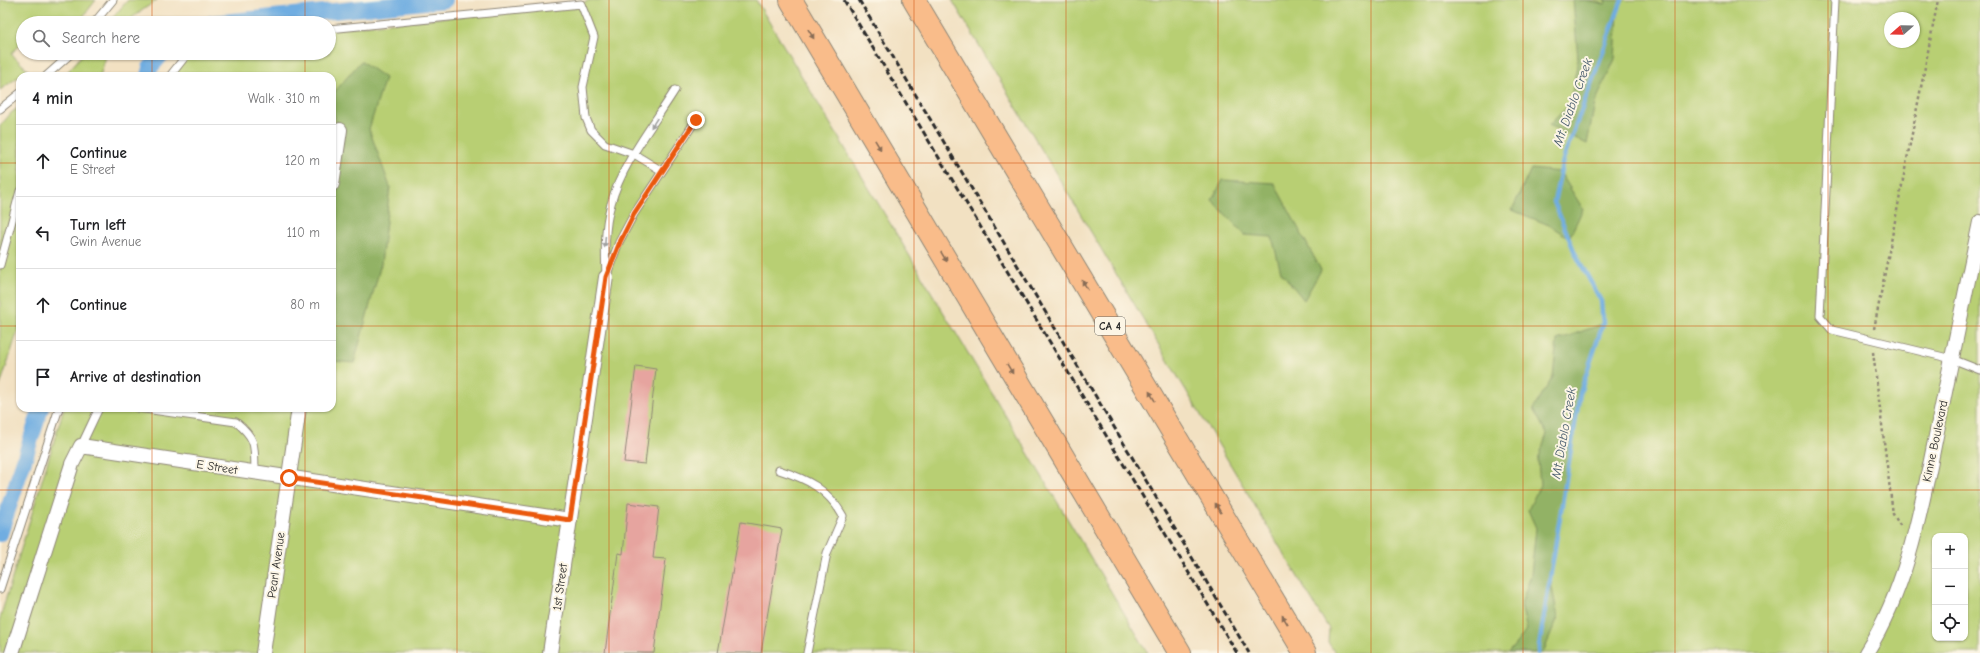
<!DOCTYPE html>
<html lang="en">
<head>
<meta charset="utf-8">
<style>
  :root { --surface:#fff; --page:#f2f2f2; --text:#202124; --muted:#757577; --line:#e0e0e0 }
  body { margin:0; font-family:"Comic Neue",sans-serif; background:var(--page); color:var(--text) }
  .controls { position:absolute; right:12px; bottom:12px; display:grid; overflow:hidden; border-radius:8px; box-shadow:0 1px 3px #0004 }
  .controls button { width:36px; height:36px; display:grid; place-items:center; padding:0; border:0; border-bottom:1px solid var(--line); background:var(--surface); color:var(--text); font:20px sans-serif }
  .compass { position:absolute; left:1884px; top:12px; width:36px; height:36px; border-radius:50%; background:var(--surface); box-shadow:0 1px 3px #0004; rotate:250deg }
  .stop { position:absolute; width:12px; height:12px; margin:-9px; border:3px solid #ea580c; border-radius:50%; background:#fff }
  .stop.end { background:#ea580c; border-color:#fff; box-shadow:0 1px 4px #0008 }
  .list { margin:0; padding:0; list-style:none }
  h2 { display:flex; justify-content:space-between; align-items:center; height:52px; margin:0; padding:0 16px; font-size:17px }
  h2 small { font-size:13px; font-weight:400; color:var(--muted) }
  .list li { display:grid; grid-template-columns:26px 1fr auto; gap:12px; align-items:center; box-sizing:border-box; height:72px; padding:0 16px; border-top:1px solid var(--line) }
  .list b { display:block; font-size:15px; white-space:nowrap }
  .list p { margin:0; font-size:13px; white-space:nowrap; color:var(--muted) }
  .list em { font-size:13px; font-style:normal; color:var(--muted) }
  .icon { flex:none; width:22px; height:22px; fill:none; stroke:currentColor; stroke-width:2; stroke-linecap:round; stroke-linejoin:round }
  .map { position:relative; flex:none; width:1980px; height:653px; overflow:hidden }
  .search { position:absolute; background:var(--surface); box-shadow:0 1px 3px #0004; left:16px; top:16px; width:320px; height:44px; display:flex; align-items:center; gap:10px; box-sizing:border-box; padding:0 14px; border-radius:22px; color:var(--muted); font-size:15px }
  .panel { position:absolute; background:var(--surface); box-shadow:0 1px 3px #0004; left:16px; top:72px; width:320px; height:340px; border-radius:12px }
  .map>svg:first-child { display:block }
  .green { fill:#b8cf73; stroke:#727d4f; fill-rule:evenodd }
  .forest { fill:#92b265; stroke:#5e6e48 }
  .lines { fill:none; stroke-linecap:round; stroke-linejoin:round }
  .stream { stroke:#6fade1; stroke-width:4.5 }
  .canal { stroke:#6fade1; stroke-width:16 }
  .building { fill:#e6a49f }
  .service-casing { stroke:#8e8676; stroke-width:9 }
  .minor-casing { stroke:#8e8676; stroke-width:16 }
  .motorway-casing { stroke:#8e8676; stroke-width:24 }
  .path { stroke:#8e8676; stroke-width:2.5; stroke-dasharray:3 3; stroke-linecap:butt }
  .service { stroke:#fff; stroke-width:7 }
  .minor { stroke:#fff; stroke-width:14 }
  .motorway { stroke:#f9bc8a; stroke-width:22 }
  .rail { stroke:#2b2b2b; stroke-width:3; stroke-dasharray:6 3; stroke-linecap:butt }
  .oneway { fill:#886c56 }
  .oneway2 { fill:#a0a0a0 }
  .route { stroke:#ea580c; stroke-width:5 }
  .grid { fill:none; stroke:#d5540f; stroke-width:1; stroke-opacity:0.55 }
  .labels { text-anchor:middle; stroke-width:4; stroke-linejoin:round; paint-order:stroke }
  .shield { fill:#fcf5e5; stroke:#6a6863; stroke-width:1 }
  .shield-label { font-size:11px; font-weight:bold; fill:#2b2b2b }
  .street-label { font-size:12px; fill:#2b2b2b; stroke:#fcf5e5 }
  .water-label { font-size:13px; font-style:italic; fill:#43586b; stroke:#fcf5e5 }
</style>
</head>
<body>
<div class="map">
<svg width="1980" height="653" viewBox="0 0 1980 653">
  <rect width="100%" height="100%" fill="#fcf5e5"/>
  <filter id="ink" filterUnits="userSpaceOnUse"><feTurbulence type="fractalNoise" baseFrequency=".025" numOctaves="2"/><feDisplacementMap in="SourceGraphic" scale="8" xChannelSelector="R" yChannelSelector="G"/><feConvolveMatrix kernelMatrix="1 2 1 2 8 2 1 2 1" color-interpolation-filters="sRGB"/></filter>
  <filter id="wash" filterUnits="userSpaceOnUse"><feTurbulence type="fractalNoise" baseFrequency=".012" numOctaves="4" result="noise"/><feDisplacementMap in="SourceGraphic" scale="16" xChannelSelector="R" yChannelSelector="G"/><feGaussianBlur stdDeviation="0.9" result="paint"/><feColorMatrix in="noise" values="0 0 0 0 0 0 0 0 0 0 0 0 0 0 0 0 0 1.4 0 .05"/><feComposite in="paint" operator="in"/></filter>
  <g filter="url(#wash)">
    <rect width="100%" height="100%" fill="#f2e1c2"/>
    <g class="green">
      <path d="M0,0H96L78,23H23V40L11,54L28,70L0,90Z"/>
      <path d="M128,0H157L134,16L128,23H108Z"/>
      <path d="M590,0H756L1148,653H0V618L64,408H332V76H170L188,53H329V29L581,4Z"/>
      <path d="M952,0H1980V653H1335L1328,642L1329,629ZM1890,18H1914V42H1890ZM1935,536H1965V638H1935Z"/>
      <path d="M84,53H107L100,76H64Z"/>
      <path d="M20,107V324L0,386V126L12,112Z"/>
    </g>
    <g class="forest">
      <path d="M1573,0H1586L1605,4L1606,0H1624L1618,13L1615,59L1595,103L1587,144L1549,125L1570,104L1578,59Z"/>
      <path d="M361,61L385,78L369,129L390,187L381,264L354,363L332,361V184L340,130L332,111V95Z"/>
      <path d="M1531,169L1560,172L1583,209L1569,238L1549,225L1512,210Z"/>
      <path d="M1223,180L1274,183L1321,270L1304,300L1281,272L1272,237L1245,235L1212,200Z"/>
      <path d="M1603,324L1579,393L1550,578L1558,617L1543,653H1508L1527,630L1521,605L1531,574L1536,528L1528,510L1540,485L1538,460L1547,434L1533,409L1553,377L1557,340Z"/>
    </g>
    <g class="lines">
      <path class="stream" d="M1538,653L1580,393L1603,324L1601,301L1575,253L1554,202L1563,160L1622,0"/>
      <g class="canal">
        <path d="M212,23L445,0"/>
        <path d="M148,76L150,68L163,53"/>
        <path d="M0,534L41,408"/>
      </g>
    </g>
    <g id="blocks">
      <g class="building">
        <path d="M636,366L656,369L645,464L624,462Z"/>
        <path d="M628,503L659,507L653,558L666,559L654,653H605L618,553L623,554Z"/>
        <path d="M741,522L782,529L761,653H718Z"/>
      </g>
    </g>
  </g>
  <g filter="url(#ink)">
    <use href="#blocks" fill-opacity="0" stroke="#8e8676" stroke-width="1"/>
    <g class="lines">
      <defs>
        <g id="service">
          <path d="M1835,0L1820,316L1832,330L1952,359L1980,370"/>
          <path d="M94,23L113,0"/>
          <path d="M329,29L581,4L594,37L583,87L586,118L591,130L605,144L634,154L662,171"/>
          <path d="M46,76L72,53"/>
          <path d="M170,76L188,53"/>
          <path d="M675,90C653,125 621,165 611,204C604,228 605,253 606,277L619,242L634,214L696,120"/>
          <path d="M0,109L20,93"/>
          <path d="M0,265L20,191"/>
          <path d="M138,408L236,422C258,440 254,447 255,472"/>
          <path d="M81,446L99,408"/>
          <path d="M779,470C807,479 828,489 843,516L827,553L807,653"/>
          <path d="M0,589L59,408"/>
        </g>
        <g id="minor">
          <path d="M332,134L340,130L332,184"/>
          <path d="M12,653L72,464L81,446L570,520"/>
          <path d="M263,653L299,408"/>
          <path d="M550,653L606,277"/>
          <path d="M1866,653C1909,585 1922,504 1938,426C1952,358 1966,290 1980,222"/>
        </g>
        <g id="motorway">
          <path d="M791,0L1180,653"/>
          <path d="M914,0L1305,653"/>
        </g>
      </defs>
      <use href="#service" class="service-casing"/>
      <use href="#minor" class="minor-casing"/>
      <use href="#motorway" class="motorway-casing"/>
      <g class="path">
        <path d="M1874,329L1938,0"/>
        <path d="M1873,352L1893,514L1901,527"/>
      </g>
      <use href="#service" class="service"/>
      <use href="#minor" class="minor"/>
      <use href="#motorway" class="motorway"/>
      <g class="rail">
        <path d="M844,0L1237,653"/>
        <path d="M859,0L1249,653"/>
      </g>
    </g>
    <defs><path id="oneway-solid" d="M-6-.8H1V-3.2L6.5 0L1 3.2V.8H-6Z"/></defs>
    <g class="oneway">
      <use href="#oneway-solid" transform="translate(811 34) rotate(59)"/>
      <use href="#oneway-solid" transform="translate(878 145) rotate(59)"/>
      <use href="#oneway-solid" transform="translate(944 257) rotate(59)"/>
      <use href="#oneway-solid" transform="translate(1085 285) rotate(-121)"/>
      <use href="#oneway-solid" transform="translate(1010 369) rotate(59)"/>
      <use href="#oneway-solid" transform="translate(1152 396) rotate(-121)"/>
      <use href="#oneway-solid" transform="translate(1218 508) rotate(-121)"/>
      <use href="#oneway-solid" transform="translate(1285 620) rotate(-121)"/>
    </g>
    <g class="oneway2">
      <use href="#oneway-solid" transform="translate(654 123) rotate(123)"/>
      <use href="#oneway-solid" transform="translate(605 242) rotate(94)"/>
    </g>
  </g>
  <g class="lines" filter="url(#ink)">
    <path class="route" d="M289,478L570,520L606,277L620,242L634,214L696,120"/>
  </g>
  <path class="grid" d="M152,0V23M305,0V23M457,0V653M609,0V653M762,0V653M914,0V653M1066,0V653M1218,0V653M1371,0V653M1523,0V653M1675,0V653M1828,0V653M152,53V76M305,53V76M0,163H20M332,163H1980M0,326H20M332,326H1980M152,408V653M305,408V653M0,490H1980"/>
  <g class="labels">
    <rect class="shield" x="1095" y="317" width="30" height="18" rx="3"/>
    <g class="shield-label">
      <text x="1110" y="330">CA 4</text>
    </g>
    <g class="street-label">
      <text transform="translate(1935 441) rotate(-78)" y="4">Kinne Boulevard</text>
      <text transform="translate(217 467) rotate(9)" y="4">E Street</text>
      <text transform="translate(276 565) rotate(-82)" y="4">Pearl Avenue</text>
      <text transform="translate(560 587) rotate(-82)" y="4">1st Street</text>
    </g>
    <g class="water-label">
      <text transform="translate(1572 102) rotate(-70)" y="5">Mt. Diablo Creek</text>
      <text transform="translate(1563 433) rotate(-80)" y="5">Mt. Diablo Creek</text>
    </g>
  </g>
</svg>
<div class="controls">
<button>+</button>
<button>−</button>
<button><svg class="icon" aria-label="locate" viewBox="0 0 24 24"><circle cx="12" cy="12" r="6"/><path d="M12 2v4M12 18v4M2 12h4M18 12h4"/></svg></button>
</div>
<svg class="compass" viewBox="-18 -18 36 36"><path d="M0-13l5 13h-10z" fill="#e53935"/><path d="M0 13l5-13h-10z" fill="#757577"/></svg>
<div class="stop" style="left:289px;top:478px"></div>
<div class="stop end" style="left:696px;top:120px"></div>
<div class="search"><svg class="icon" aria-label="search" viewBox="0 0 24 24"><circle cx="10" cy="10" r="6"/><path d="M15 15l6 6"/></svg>Search here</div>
<section class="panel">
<h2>4 min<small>Walk · 310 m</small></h2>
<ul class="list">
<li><svg class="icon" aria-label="ahead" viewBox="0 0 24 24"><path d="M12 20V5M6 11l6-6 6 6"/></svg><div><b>Continue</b><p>E Street</p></div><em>120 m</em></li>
<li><svg class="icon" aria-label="left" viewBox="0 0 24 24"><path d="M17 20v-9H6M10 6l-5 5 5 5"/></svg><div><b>Turn left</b><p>Gwin Avenue</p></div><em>110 m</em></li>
<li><svg class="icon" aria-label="ahead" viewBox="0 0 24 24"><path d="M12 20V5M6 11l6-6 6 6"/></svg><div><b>Continue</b></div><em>80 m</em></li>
<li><svg class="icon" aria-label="arrive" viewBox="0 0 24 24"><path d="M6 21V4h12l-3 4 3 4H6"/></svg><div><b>Arrive at destination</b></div></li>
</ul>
</section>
</div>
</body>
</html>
